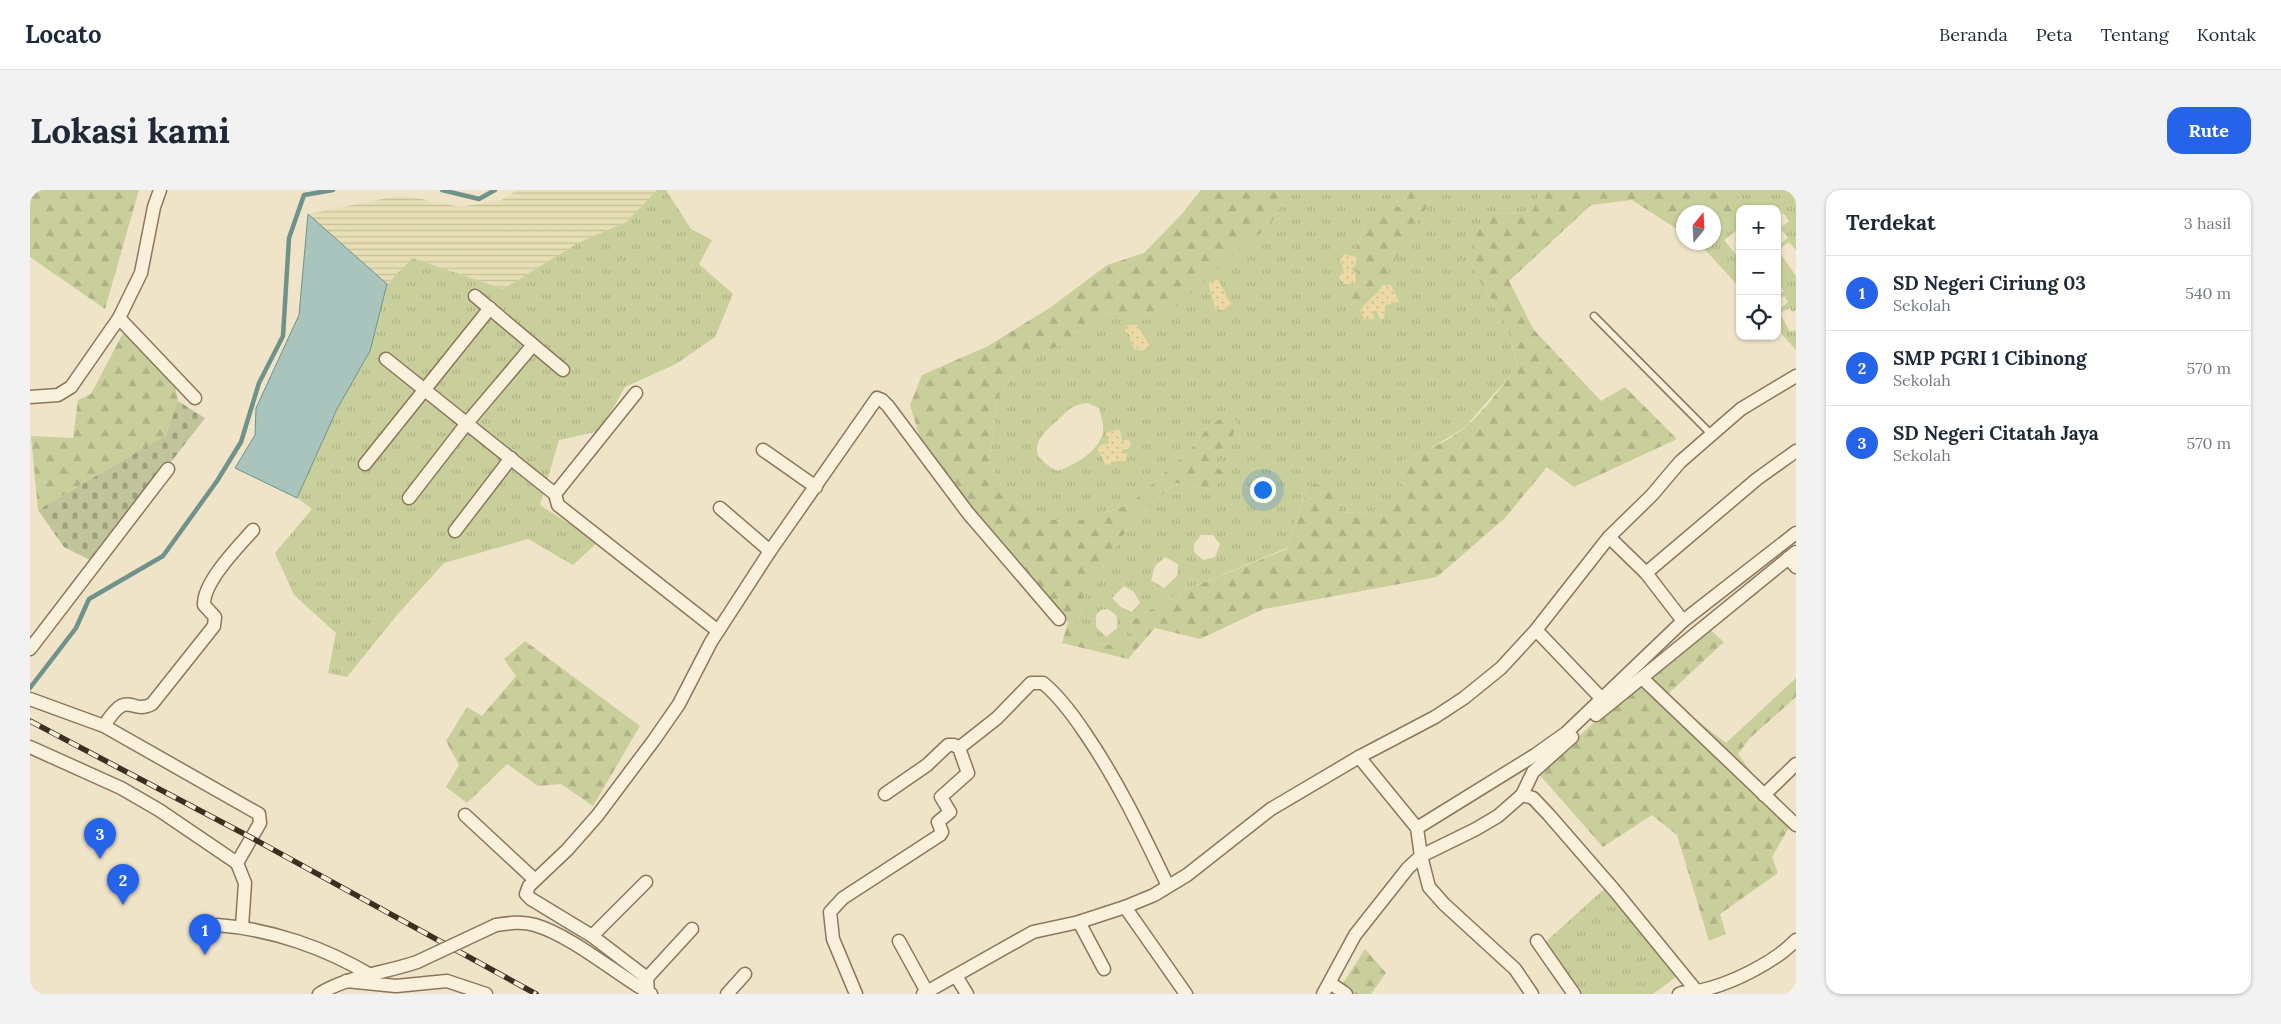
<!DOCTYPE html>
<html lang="id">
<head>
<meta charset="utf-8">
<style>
  :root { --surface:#fff; --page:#f2f2f3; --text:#1f2937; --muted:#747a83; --line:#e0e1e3; --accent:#2563eb }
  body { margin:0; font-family:Lora,serif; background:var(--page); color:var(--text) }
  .controls { position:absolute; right:15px; top:15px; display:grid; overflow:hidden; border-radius:10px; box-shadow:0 1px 4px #0004 }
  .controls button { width:45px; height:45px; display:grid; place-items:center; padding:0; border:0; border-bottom:1px solid var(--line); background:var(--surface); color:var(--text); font:25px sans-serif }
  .compass { position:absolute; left:1646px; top:15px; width:45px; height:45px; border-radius:50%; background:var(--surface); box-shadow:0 1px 4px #0004; rotate:18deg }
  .you { position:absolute; left:1232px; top:299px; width:18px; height:18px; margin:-12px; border:4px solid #fff; border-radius:50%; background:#1a73e8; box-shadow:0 0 0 8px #1a73e833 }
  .badge { display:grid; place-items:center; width:32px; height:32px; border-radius:50%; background:var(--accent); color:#fff; font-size:16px; font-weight:700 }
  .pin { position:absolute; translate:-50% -41px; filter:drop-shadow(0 1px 2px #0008) }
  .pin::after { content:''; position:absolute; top:26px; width:18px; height:15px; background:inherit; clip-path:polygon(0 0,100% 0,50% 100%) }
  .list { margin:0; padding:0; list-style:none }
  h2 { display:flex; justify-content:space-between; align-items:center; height:65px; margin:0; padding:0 20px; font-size:21px }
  h2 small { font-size:16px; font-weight:400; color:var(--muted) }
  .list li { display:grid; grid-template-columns:32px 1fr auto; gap:15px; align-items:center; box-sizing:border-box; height:75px; padding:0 20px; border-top:1px solid var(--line) }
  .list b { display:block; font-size:19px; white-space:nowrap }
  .list p { margin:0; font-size:16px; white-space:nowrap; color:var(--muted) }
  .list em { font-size:16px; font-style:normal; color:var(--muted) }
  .icon { flex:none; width:28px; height:28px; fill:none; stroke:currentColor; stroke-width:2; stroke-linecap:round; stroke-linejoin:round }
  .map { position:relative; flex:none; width:1766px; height:804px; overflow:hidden; border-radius:15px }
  header { display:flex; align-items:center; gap:30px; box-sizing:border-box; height:70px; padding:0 25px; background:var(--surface); border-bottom:1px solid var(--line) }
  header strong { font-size:24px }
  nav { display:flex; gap:28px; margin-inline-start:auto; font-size:18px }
  .intro { display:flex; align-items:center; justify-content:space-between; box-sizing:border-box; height:120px; padding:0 30px }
  h1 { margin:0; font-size:35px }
  .button { padding:12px 22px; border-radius:15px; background:var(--accent); color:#fff; font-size:18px; font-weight:700 }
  main { display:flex; gap:30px; padding:0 30px }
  aside { flex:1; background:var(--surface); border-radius:15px; box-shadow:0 1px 4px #0004 }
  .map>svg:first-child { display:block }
  .farmland { fill:url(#farmland-rules) }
  .grass { fill:url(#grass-tufts); fill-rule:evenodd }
  .forest { fill:url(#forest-firs) }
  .sand { fill:url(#sand-dots) }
  .cemetery { fill:url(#cemetery-stones) }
  .water { fill:#a9c4bc; stroke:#6f938a }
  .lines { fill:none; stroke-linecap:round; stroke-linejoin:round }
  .stream { stroke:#6f938a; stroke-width:4.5 }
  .lane-casing { stroke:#8d765c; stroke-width:9 }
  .street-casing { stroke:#8d765c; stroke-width:15 }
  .lane { stroke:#faf1dc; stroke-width:6 }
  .street { stroke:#faf1dc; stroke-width:12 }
  .rail-casing { stroke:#3d2e20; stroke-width:5.5 }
  .rail { stroke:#f7eed8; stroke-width:4; stroke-dasharray:11; stroke-linecap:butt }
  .street-bridge-casing { stroke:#8d765c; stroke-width:15; stroke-linecap:butt }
  .street-bridge { stroke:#faf1dc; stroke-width:12 }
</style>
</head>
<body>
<header>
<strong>Locato</strong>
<nav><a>Beranda</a><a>Peta</a><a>Tentang</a><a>Kontak</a></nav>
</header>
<div class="intro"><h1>Lokasi kami</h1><a class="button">Rute</a></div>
<main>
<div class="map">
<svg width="1766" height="804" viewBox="0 0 1766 804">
  <defs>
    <pattern id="farmland-rules" width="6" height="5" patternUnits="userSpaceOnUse" patternTransform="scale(1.25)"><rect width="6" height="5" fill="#e6deb5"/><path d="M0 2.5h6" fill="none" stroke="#c6bf9b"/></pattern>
    <pattern id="grass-tufts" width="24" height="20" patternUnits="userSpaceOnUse" patternTransform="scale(1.25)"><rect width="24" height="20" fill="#c9cf9b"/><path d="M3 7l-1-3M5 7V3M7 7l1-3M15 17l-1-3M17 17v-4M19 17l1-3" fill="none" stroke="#aeb285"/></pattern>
    <pattern id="forest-firs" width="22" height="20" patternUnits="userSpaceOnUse" patternTransform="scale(1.25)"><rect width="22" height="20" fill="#c9cf9b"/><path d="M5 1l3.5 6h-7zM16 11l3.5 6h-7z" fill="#aeb285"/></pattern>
    <pattern id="sand-dots" width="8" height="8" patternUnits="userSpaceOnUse" patternTransform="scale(1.25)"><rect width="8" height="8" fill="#ecd9a5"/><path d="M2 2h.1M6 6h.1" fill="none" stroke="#cbbb8e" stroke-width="1.8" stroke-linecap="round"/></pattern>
    <pattern id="cemetery-stones" width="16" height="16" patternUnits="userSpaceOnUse" patternTransform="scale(1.25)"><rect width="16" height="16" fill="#bfc49a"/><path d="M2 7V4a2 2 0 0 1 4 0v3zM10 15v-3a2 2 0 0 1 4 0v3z" fill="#9ca07d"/></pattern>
  </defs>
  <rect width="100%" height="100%" fill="#f0e4c8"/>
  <path class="farmland" d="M487,0H627L596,32L548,53L473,99L383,68L357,94L278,24L372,5L430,17L472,10Z"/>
  <g class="grass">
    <path d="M627,0H636L661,39L682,50L669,74L703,104L685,147L646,174L595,197L570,241L529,250L510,315L568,352L543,375L498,349L414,373L367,425L317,487L298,483L306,443L264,405L245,363L282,319L267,308L307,219L340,161L357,94L383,68L473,99L548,53L596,32Z"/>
    <path d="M1258,0H1379L1371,16L1341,23L1325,59L1328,65V95L1317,106L1328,116L1397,17L1407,0H1511L1504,20L1487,24L1463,23L1446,85L1477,136L1488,177L1434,238L1396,261L1365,273L1373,302L1339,323L1310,322L1278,296L1257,358L1153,401L1101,431L1102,447L1085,455L1063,454L1047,437L1055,404L1104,329L1146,293L1184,300L1180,272L1203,246L1180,235L1160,260L1100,314L1056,330H1011L976,305L959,271L968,207L989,175L1030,155L1076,122L1114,129L1218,51L1239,38ZM1311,70L1325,94L1309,88L1314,81ZM1353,95L1364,102L1369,111L1355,115L1353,128L1350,129L1347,121H1343L1341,108L1348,104ZM1057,213L1069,218C1071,226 1075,238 1072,246C1065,264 1044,275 1028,281C995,265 1005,249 1028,230C1038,220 1042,215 1057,213ZM1091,248L1092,251L1099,250L1101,255L1097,259H1091L1095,271H1086L1076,275L1068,259L1071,255L1080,254ZM1171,345H1183L1190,354L1185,367L1173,370L1164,362V354ZM1135,367L1148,374L1147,386L1134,398L1121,390L1125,376ZM1094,396L1104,402L1110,413L1102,422L1091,417L1082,408ZM1078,419L1087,426V438L1076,447L1066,437V425L1071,420Z"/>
    <path d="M1709,0H1766V60L1759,52L1748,60L1766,86V120L1762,122L1760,118L1750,123L1760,142L1765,140L1766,142V160L1747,139V117L1749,119L1758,112L1754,106L1747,111V106L1754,101L1747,92V56L1758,48L1750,38L1759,31L1753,23L1747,27V19H1710V38L1694,50L1710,69V98L1669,53L1684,52V43L1707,29Z"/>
    <path d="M1574,699L1650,784L1623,804H1548L1511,756Z"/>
  </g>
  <g class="forest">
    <path d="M0,0H109L75,119L0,67Z"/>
    <path d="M1171,0H1258L1239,38L1218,51L1145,118L1114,129L1076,122L1030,155L989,175L968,207L959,271L976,305L1011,330H1056L1100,314L1160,260L1180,235L1196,226L1207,231L1203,246L1181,272L1194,283L1184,300L1146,293L1104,329L1055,404L1047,437L1063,454L1085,455L1102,447L1101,431L1153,401L1257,359L1278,296L1303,292L1310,322L1339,323L1372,302L1365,273C1388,264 1415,254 1434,238C1455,221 1471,197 1488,176L1477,136L1446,85V42L1463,23L1487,24L1503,20L1511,0H1709V3L1707,29L1684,43V22H1654L1653,43L1602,10L1561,15L1479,91L1504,140L1571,211L1595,197L1647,249L1544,297L1517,277L1475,328L1407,387L1234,419L1170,449L1125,438L1098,469L1032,453L1038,432L968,352L892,255L880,215L892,185L958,156L1021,117L1077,75L1114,63L1151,25Z"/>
    <path d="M1379,0H1407L1349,97L1328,116L1316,106L1328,95V66L1325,60L1341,22L1371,16Z"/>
    <path d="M94,141L144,190L148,211L136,245L8,320L1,246L43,248L48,210L61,204Z"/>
    <path d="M1676,436L1694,452L1636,506L1696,553L1766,488V507L1720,548L1708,564L1761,634L1742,667L1748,683L1690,724L1696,744L1679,751L1647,645L1622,625L1573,657L1507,582Z"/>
    <path d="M495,451L610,536L563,616L531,594L508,596L477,574L437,613L416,597L429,575L416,551L437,517L452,526L486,486L474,469Z"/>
    <path d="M1335,759L1356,783L1341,804H1306Z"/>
  </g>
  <g class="sand">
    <path d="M1314,64L1326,67V75L1321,79L1326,83L1325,94H1314L1309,88L1314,81L1310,70Z"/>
    <path d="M1188,89L1201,114L1194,120L1185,119C1184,109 1179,102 1179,93Z"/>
    <path d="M1353,95H1361L1369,111L1355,115L1354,128L1350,129L1347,121H1343L1344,129H1334L1330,121C1336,110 1347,106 1353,95Z"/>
    <path d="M1096,135H1107L1120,156L1112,161L1104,159L1099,144L1095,142Z"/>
    <path d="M1084,240H1090L1092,251L1099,250L1101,255L1091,261L1097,264L1098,268L1095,271H1086L1076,275L1068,259L1071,255L1079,254L1076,243Z"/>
  </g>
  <path class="cemetery" d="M148,211L175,228L64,372L34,357L8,320L136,245Z"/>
  <path class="water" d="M278,24L357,94L340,161L307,219L267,308L205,278L225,245L226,218L269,125Z"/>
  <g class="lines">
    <g class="stream">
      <path d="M412,0L449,9L465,0"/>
      <path d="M0,498L46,438L59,409L133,366L187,291L211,252L229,193L253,146L259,48L274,5L303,0"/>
    </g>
    <defs>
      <path id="lane" d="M1564,126L1681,244"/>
      <g id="street">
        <path d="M445,106L533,180"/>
        <path d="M89,128L165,208"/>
        <path d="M356,169L525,304L528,315L688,441"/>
        <path d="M0,207L28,205L41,197L89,128L111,83L124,17L130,0"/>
        <path d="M733,260L786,297"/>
        <path d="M335,274L460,118"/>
        <path d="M525,304L606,203"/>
        <path d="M379,308L437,233L503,155"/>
        <path d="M690,318L740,361"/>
        <path d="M425,341L481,268"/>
        <path d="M1579,347L1616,383L1653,431"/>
        <path d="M1758,368L1766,377"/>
        <path d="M1616,383L1727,289L1766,261"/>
        <path d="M1506,440L1572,509"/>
        <path d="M0,459L138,279"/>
        <path d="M1612,488L1766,635"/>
        <path d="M0,509L74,536L229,624L230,633L207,673"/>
        <path d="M1566,525L1766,362"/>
        <path d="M74,536C99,496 100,526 122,514L184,436L185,427L174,415C173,392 208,357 223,340"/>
        <path d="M0,557L91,598L129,620L207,673L215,693L212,737"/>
        <path d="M929,558L967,528L1001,493H1013C1030,507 1043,525 1055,543C1088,591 1113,644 1138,696"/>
        <path d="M1329,567L1387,638L1391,666L1399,697L1414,714L1485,779L1502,804"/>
        <path d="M1492,605L1503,582L1542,547"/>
        <path d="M1734,605L1766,574"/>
        <path d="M435,625L505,690"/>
        <path d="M1387,638L1505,565L1536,543L1653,431L1766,343"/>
        <path d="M1095,717L1156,804"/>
        <path d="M1049,732L1074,779"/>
        <path d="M187,735C241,739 296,758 342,786"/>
        <path d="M466,735C479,733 492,731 505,735C542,746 586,784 621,804"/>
        <path d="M562,746L616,692"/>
        <path d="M869,751L897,802"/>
        <path d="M1507,751L1544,804"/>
        <path d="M926,786L937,804"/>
        <path d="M617,788L662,739"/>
        <path d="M316,791L366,796L417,791L456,804"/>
        <path d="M1300,793L1316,804"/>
        <path d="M618,803L617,788L562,746L501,709L496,704L499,696L537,660L567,626L624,550L649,514L681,452L740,361L847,208L852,210L858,216L938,323L1029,429"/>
        <path d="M289,804C318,786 355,783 387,772"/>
        <path d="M697,804L715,784"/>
        <path d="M826,804L803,749L800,722L813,708L910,645L912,642L908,632L920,622L911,607L938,583L929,558L924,555H918L897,575L855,604"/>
        <path d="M893,804L1003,742L1049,732L1095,717L1124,705L1157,685L1241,619L1329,567L1405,527L1434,508L1471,478L1506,440L1579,347L1622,305L1650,272L1711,219L1766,186"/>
        <path d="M1293,804L1325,745L1378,678L1391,666L1446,639L1468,626L1492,605L1503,608L1519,625L1585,701L1669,804"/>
        <path d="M1649,804C1655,801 1661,803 1668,801C1699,795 1744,773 1766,750"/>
      </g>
    </defs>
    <use href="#lane" class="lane-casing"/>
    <use href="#street" class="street-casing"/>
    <use href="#lane" class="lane"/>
    <use href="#street" class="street"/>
    <defs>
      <path id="rail" d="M0,531L222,648L506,804"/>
    </defs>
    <use href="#rail" class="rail-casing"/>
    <use href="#rail" class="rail"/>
    <defs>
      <path id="street-bridge" d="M387,772L466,735"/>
    </defs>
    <use href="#street-bridge" class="street-bridge-casing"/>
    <use href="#street-bridge" class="street-bridge"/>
  </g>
</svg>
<div class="controls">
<button>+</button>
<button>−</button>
<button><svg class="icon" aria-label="locate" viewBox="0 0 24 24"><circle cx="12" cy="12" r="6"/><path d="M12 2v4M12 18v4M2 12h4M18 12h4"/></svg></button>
</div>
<svg class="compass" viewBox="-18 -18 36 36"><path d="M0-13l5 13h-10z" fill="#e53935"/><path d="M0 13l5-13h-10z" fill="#747a83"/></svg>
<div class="you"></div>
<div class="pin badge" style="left:175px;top:765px">1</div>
<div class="pin badge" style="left:93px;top:715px">2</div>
<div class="pin badge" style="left:70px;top:669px">3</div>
</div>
<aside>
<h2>Terdekat<small>3 hasil</small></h2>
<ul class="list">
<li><span class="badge">1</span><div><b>SD Negeri Ciriung 03</b><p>Sekolah</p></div><em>540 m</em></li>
<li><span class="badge">2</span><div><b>SMP PGRI 1 Cibinong</b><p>Sekolah</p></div><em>570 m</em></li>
<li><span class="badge">3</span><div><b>SD Negeri Citatah Jaya</b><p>Sekolah</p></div><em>570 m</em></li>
</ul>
</aside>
</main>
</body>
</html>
